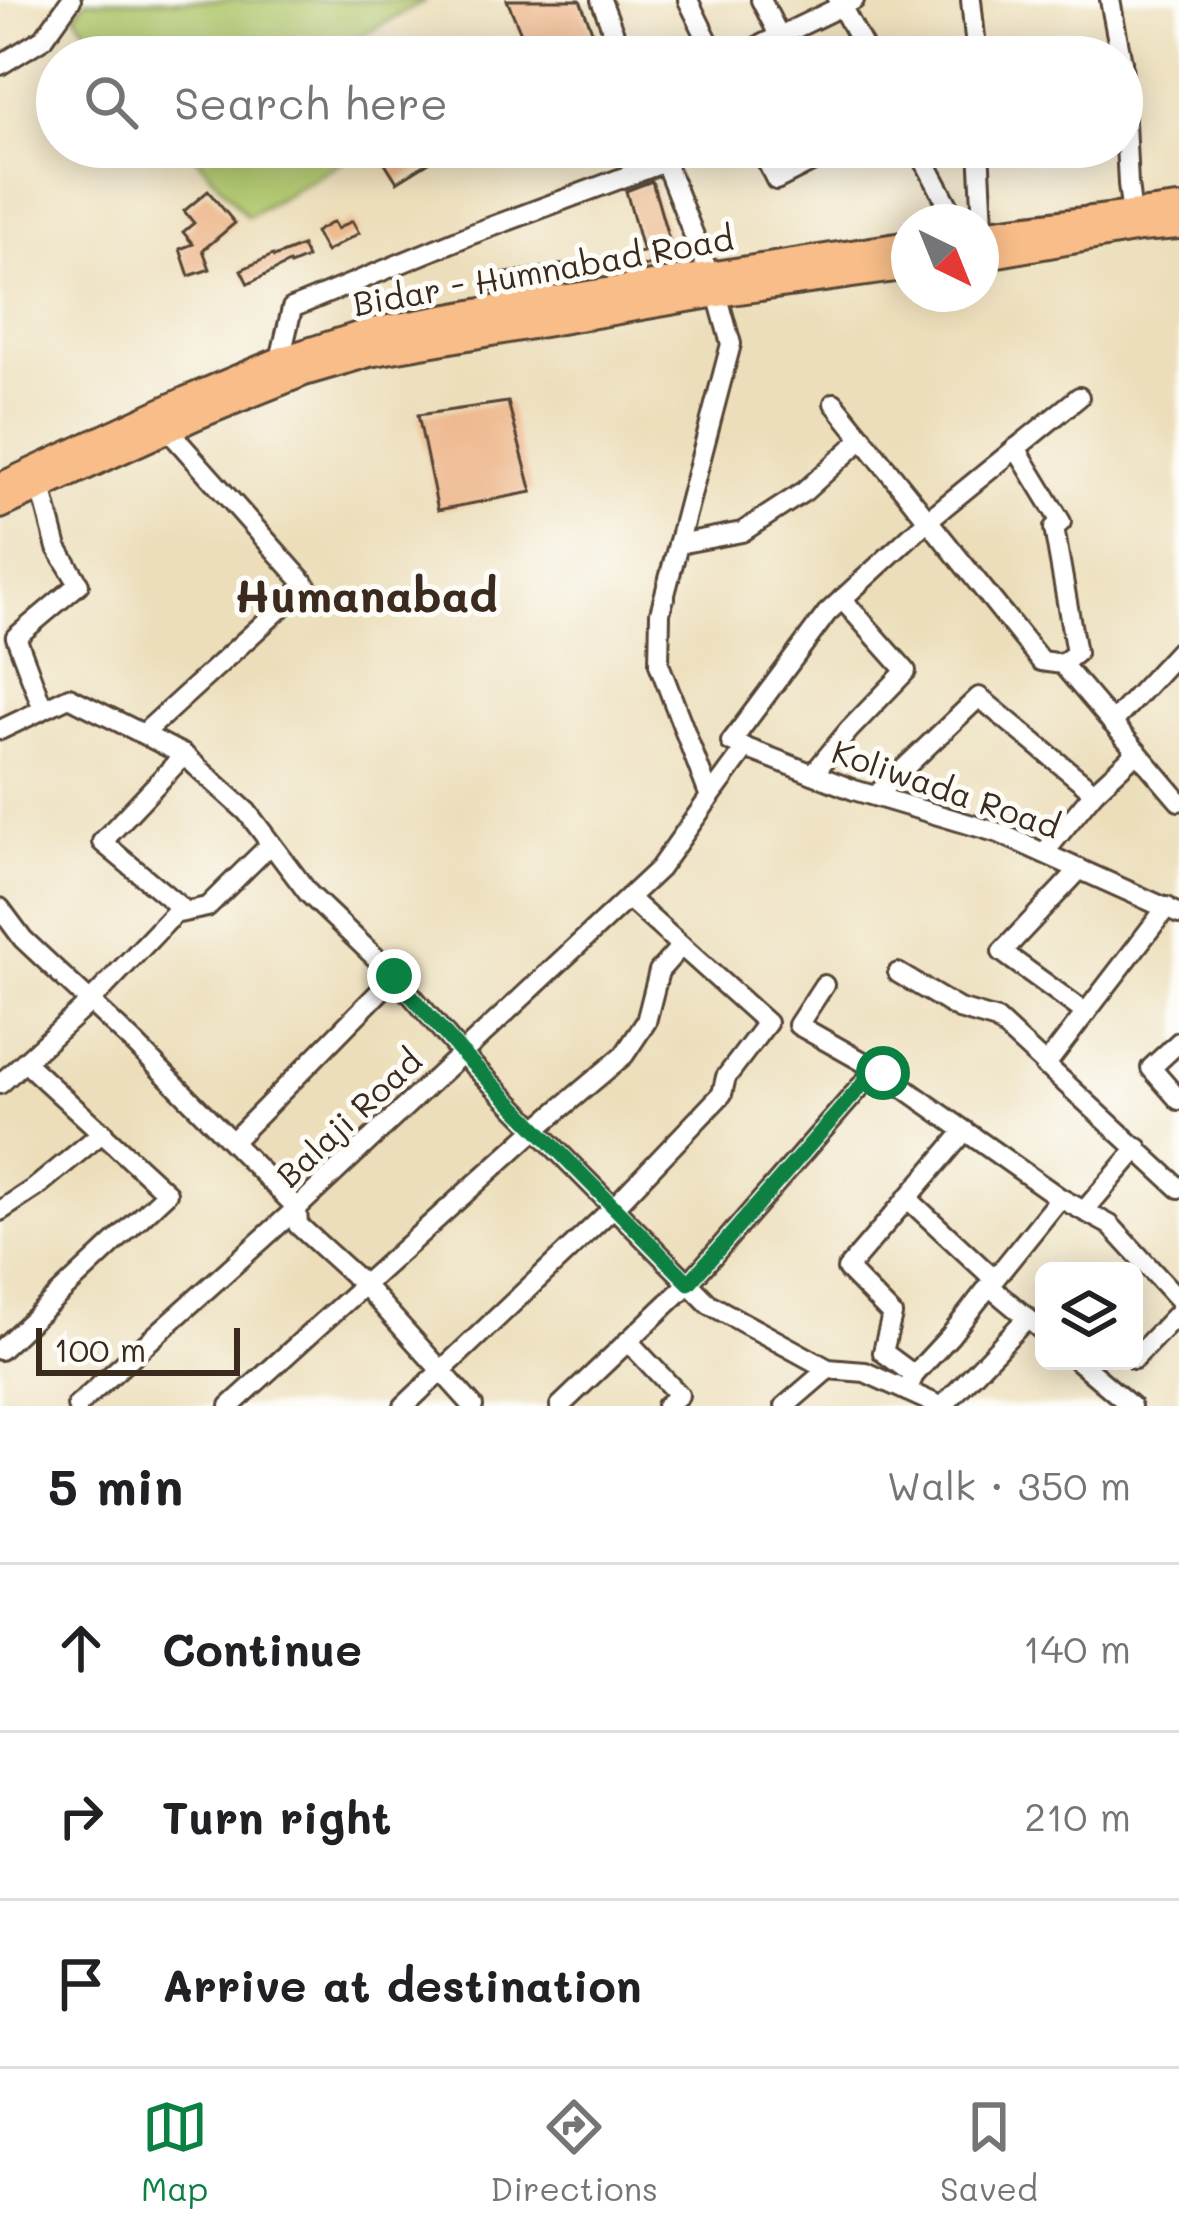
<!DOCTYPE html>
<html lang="en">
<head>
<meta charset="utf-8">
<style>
  :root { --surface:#fff; --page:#f6f6f6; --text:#202124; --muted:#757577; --line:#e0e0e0; --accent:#0b8043 }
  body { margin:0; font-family:Mali,sans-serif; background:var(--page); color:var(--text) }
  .controls { position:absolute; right:36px; bottom:36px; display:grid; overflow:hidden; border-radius:18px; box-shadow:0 6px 30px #0003 }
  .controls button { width:108px; height:108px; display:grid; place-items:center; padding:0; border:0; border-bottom:3px solid var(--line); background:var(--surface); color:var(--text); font:60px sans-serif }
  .compass { position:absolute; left:891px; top:204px; width:108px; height:108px; border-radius:50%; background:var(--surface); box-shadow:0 6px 30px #0003; rotate:137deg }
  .scale { position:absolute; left:36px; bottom:30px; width:204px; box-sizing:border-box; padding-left:12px; border:6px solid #3b2a1e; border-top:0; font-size:33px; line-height:42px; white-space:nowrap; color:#3b2a1e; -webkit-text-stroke:9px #fdfcf7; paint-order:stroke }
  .stop { position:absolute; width:36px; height:36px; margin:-27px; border:9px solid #0b8043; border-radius:50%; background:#fff }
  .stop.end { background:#0b8043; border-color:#fff; box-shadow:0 3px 12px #0008 }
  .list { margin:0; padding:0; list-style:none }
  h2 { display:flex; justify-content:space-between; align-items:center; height:156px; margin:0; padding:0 48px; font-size:51px }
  h2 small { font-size:39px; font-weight:400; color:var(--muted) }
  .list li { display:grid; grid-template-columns:78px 1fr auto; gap:36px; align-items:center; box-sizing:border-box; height:168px; padding:0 48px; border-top:3px solid var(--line) }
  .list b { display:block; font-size:45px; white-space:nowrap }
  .list em { font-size:39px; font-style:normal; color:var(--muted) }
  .icon { flex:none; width:66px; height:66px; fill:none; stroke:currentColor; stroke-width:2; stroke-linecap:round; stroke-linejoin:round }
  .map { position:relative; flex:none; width:1179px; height:1406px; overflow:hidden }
  .search { position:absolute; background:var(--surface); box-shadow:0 6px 30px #0003; left:36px; right:36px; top:36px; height:132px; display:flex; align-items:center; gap:30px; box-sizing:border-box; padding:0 42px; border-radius:66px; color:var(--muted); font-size:45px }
  .sheet { height:660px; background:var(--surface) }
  nav { display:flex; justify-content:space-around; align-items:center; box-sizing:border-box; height:168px; border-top:3px solid var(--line); background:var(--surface); font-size:33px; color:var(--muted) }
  nav a { display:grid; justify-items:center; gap:6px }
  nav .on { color:var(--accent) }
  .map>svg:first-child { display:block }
  .green { fill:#afc66b; stroke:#757844; stroke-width:3 }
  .building { fill:#edb68a }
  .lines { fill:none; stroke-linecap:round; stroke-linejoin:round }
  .minor-casing { stroke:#564535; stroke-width:24 }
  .major-casing { stroke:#564535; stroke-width:30 }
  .minor { stroke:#fff; stroke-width:18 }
  .major { stroke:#f8bd88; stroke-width:24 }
  .route { stroke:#0b8043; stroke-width:15 }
  .labels { text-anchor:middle; stroke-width:10; stroke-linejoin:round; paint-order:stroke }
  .street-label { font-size:33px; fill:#3b2a1e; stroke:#fdfcf7 }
  .district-label { font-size:45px; font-weight:bold; fill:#3b2a1e; stroke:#fdfcf7 }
</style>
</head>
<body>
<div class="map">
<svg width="1179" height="1406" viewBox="0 0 1179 1406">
  <rect width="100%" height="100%" fill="#fdfcf7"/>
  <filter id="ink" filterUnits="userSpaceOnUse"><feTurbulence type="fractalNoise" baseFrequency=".00833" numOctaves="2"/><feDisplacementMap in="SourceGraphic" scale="24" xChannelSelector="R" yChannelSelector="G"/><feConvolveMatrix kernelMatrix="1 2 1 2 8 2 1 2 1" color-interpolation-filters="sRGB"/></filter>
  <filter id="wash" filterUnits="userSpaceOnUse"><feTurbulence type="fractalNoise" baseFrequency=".004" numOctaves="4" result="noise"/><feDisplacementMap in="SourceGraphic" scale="48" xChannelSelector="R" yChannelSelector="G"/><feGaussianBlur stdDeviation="2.7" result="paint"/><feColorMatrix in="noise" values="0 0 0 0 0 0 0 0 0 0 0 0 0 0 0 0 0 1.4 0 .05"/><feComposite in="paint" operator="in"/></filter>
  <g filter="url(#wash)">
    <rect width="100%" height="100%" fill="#ecdeba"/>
    <g class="green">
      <path d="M86,0H427L348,43L350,57H111L75,15Z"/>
      <path d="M188,147H369L247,217Z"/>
    </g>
    <g id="blocks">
      <g class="building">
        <path d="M507,0H580L598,46L603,44L609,57H524L516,42L523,38Z"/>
        <path d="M375,147H453L397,182Z"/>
        <path d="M652,181L671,247L675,246L678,261L490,291L487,276L643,252L626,191Z"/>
        <path d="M208,191L235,223L203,250L210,269L189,276L180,249L193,244L183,232L194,223L184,211Z"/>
        <path d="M352,221L359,233L326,252L315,232L333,222L337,229Z"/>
        <path d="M302,246L307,258L290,265L289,263L248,284L241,270L273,255L274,257Z"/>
        <path d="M508,402L532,492L438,510L418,415Z"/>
      </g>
    </g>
  </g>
  <g filter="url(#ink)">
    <use href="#blocks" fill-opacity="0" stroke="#564535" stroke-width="3"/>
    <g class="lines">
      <defs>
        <g id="minor">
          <path d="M601,0L623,57"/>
          <path d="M688,0L716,57"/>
          <path d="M761,0L790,57"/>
          <path d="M838,0L869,57"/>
          <path d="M971,0L977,57"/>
          <path d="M1110,0L1121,57"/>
          <path d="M736,57L854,0"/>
          <path d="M1122,61L1128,184L1133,224"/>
          <path d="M0,65L44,38L71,0"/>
          <path d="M760,147L776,180L841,147"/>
          <path d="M917,147L957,222"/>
          <path d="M979,147L984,245"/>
          <path d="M767,162L792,147"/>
          <path d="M280,360L292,308L472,234L665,162"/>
          <path d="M834,403L1041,661L1062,664L1179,801"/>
          <path d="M1016,448L1061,522L1054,528L1076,653L1062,664"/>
          <path d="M41,487L57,548L79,584L16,637L43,709"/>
          <path d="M678,544L742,532L805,491L863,438"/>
          <path d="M1112,723L1179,651"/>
          <path d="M0,730L69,697L143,734L306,585L169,431"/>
          <path d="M143,734L184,755L247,812L309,894L395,976L461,1053L709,1304L828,1369L865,1372L940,1406"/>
          <path d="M746,748L731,742L827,613L928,520L1079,397"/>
          <path d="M184,755L102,842L185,911"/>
          <path d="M813,774L849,730L906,671L842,599"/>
          <path d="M1094,792L1137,752"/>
          <path d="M875,796L979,697L1094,792L1044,853"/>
          <path d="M710,797L746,748L854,790L999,833L1179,914"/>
          <path d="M1080,869L1002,952L1086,1013"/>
          <path d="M0,908L23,939L135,1044L297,1208L298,1225L364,1285L473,1406"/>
          <path d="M898,973L959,1009L997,1020L1179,1188"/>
          <path d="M824,985L798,1025L883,1073L1060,1198L989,1286L1044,1332"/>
          <path d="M1179,1042L1151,1068L1179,1100"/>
          <path d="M1045,1066L1167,907"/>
          <path d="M0,1084L90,1002L174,914L207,907L271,844"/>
          <path d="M232,1142L395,976"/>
          <path d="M907,1198L994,1279"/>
          <path d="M1060,1198L1110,1225L1179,1300"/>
          <path d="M0,1211L35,1188L103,1132"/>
          <path d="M1084,1211L1138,1148"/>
          <path d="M628,1341L679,1395L666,1406"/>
          <path d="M0,1350L167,1193L26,1063"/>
          <path d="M1134,1359L1179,1312"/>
          <path d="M1078,1361L1131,1406"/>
          <path d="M914,1375L950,1336L989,1286"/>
          <path d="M907,1391L914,1375L883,1352L892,1315L847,1269L965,1131"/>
          <path d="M77,1406L297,1208L659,869L710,797L659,664L660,613L731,344L717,294L659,147"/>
          <path d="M230,1406L536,1129L624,1055L646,1022L659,971L681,946"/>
          <path d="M404,1406L614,1207L722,1094L726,1077L767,1023L628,898"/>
          <path d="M560,1406L689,1283L876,1069"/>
          <path d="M785,1406L828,1369"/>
          <path d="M943,1406L1027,1318"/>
        </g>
        <g id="major">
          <path d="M981,233L1179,208"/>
          <path d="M981,257L1140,229L1179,226"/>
          <path d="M0,486L187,399L280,360L371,331L510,306L909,244"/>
          <path d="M0,506L195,417L304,373L369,354L717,294L909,267"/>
        </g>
      </defs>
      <use href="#minor" class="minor-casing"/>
      <use href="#major" class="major-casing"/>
      <use href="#minor" class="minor"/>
      <use href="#major" class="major"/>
    </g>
  </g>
  <g class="lines" filter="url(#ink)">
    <path class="route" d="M394,976L461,1052L689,1283L876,1069L883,1073"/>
  </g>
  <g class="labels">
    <g class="street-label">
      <text transform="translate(543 271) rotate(-10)" y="12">Bidar - Humnabad Road</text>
      <text transform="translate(946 789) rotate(19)" y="12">Koliwada Road</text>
      <text transform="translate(349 1118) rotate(-43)" y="12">Balaji Road</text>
    </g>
    <g class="district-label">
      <text x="366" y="612">Humanabad</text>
    </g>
  </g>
</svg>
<div class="controls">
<button><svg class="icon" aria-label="layers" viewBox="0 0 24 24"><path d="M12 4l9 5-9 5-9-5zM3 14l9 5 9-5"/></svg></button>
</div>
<svg class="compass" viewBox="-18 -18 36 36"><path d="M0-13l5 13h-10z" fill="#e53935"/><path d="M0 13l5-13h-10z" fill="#757577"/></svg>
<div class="scale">100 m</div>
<div class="stop" style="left:883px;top:1073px"></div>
<div class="stop end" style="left:394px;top:976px"></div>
<div class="search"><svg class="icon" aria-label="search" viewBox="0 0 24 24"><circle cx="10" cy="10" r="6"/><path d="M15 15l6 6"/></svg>Search here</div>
</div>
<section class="sheet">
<h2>5 min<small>Walk · 350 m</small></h2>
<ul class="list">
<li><svg class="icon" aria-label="ahead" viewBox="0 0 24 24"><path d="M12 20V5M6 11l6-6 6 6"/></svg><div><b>Continue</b></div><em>140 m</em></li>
<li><svg class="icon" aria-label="right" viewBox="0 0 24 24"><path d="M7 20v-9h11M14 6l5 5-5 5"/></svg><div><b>Turn right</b></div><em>210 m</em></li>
<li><svg class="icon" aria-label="arrive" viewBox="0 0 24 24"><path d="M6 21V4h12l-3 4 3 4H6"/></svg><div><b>Arrive at destination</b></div></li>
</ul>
</section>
<nav>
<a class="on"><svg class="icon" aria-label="map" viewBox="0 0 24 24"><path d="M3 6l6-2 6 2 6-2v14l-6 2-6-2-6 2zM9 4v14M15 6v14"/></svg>Map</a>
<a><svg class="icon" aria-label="directions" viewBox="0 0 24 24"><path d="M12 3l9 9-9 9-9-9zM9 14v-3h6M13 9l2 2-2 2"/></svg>Directions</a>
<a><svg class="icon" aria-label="saved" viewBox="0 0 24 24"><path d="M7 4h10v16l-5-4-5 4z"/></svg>Saved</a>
</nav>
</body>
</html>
